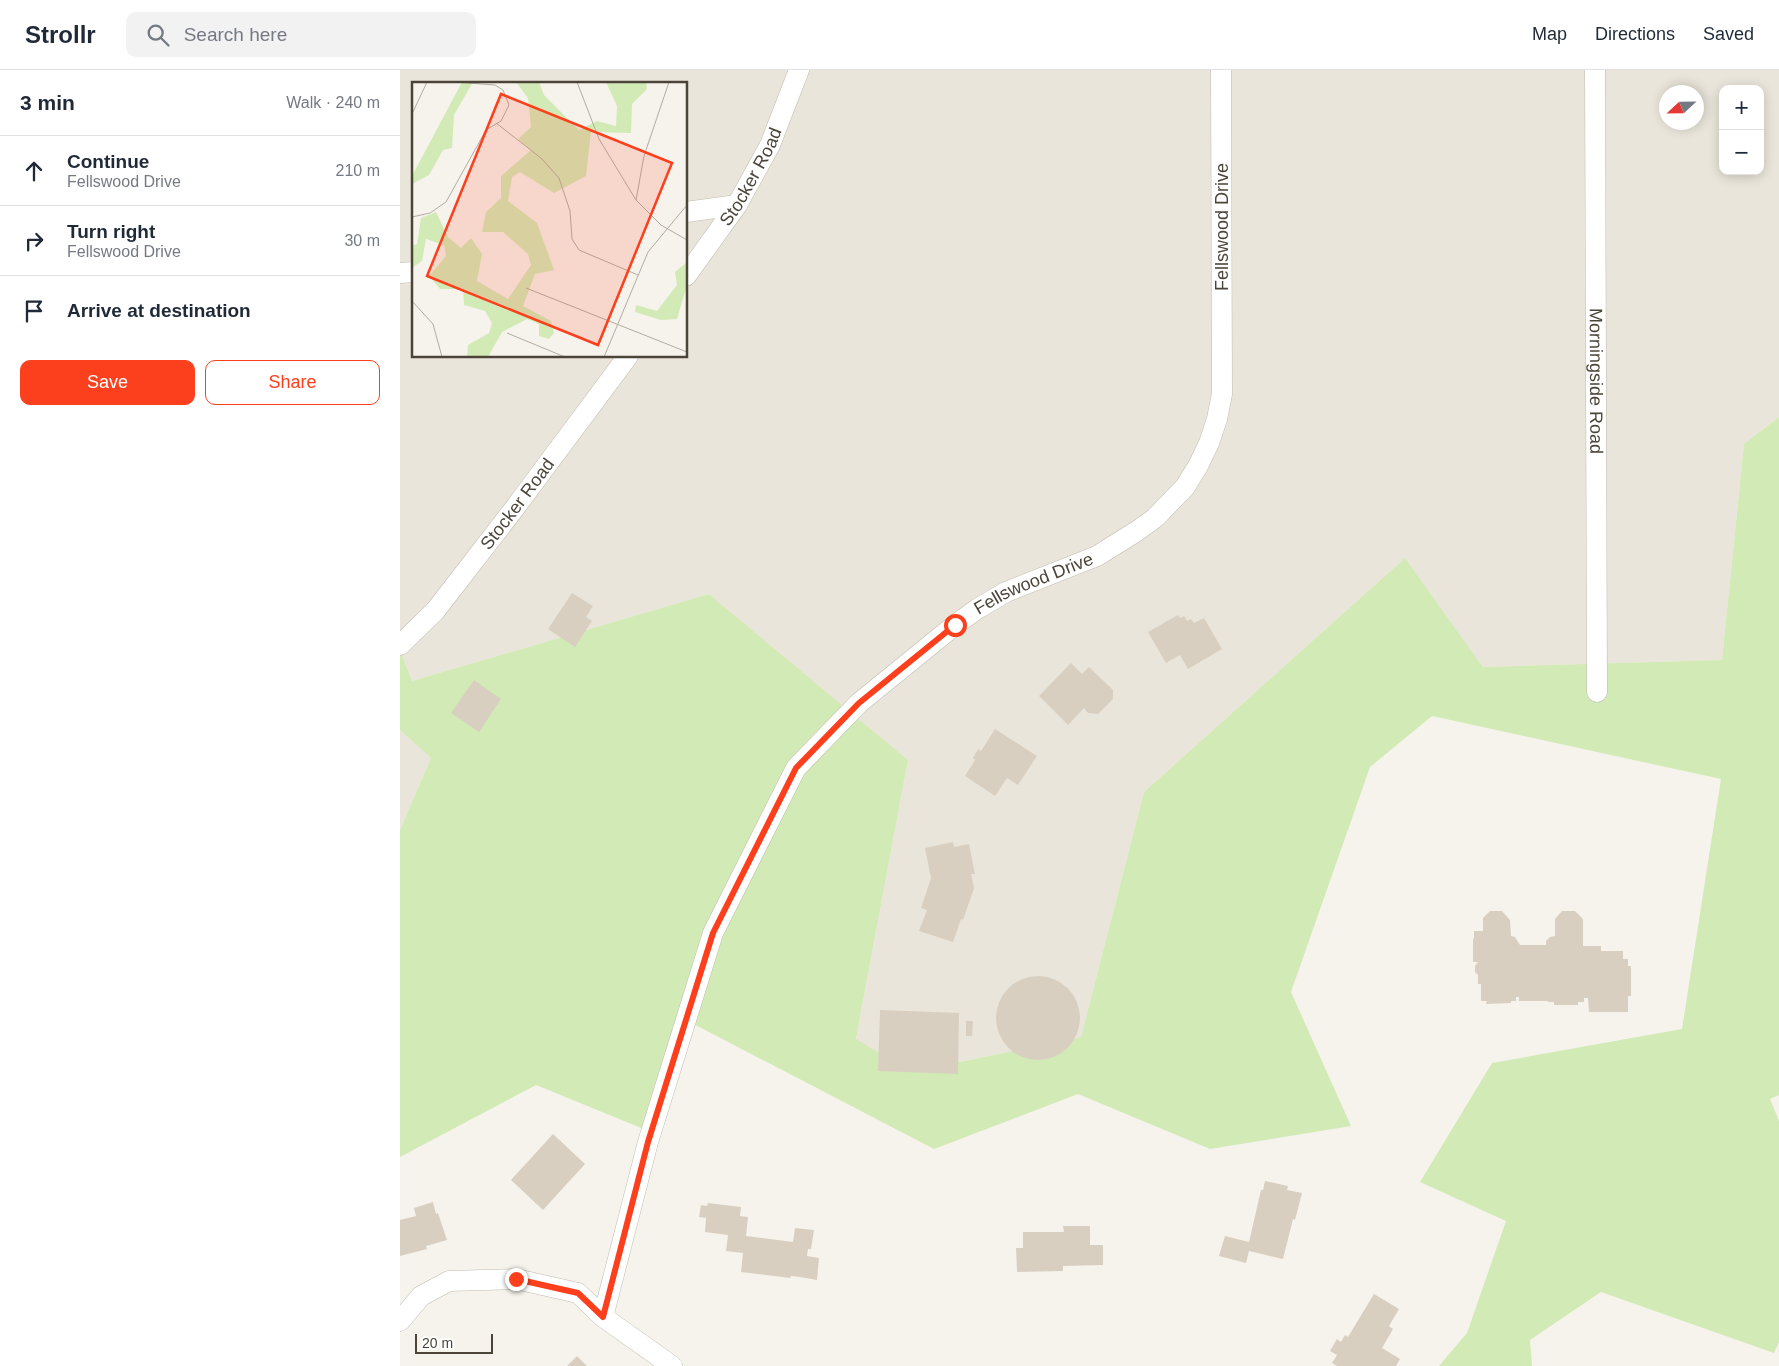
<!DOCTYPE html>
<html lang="en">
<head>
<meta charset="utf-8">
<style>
  :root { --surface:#fff; --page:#f2f2f3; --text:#1f2937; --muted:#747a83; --line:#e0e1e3; --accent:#fc3f1d }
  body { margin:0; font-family:Helvetica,sans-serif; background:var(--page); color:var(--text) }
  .controls { position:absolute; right:15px; top:15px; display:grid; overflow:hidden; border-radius:10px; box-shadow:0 2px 12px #0003 }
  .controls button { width:45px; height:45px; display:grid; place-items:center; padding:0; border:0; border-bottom:1px solid var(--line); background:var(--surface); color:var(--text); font:25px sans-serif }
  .compass { position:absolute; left:1259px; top:15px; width:45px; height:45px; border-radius:50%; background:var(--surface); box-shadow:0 2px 12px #0003; rotate:248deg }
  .scale { position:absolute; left:15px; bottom:12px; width:78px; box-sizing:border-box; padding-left:5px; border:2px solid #4b4439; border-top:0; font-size:14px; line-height:18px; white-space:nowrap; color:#4b4439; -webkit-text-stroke:4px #fff; paint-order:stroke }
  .stop { position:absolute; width:15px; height:15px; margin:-11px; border:4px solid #fc3f1d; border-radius:50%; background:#fff }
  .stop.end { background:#fc3f1d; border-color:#fff; box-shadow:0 1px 5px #0008 }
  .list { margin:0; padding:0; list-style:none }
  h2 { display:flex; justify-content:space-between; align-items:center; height:65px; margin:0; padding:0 20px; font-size:21px }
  h2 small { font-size:16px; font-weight:400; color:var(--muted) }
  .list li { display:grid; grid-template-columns:32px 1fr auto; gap:15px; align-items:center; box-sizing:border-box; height:70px; padding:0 20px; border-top:1px solid var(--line) }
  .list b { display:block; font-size:19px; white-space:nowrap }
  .list p { margin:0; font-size:16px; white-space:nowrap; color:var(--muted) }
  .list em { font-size:16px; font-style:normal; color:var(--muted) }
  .actions { display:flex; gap:10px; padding:15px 20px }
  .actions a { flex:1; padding:11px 0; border:1px solid var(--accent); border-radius:10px; text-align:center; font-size:18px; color:var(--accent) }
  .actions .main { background:var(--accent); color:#fff }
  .icon { flex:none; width:28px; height:28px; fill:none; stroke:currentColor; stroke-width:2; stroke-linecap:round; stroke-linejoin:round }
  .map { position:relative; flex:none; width:1379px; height:1296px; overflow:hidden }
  header { display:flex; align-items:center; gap:30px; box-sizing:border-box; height:70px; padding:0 25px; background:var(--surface); border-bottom:1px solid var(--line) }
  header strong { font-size:24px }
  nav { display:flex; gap:28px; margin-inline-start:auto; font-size:18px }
  .search { width:350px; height:45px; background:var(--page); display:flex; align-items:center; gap:12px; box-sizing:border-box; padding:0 18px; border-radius:10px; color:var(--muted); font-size:19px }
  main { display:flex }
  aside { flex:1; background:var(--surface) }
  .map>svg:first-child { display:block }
  .residential { fill:#eae5da; fill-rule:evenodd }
  .green { fill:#d2eab5 }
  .building { fill:#d8cfc1 }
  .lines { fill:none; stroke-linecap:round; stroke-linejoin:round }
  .minor-casing { stroke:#c2bbae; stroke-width:21 }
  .minor { stroke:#fff; stroke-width:20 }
  .route { stroke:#fc3f1d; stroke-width:6 }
  .labels { text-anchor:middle; stroke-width:5; stroke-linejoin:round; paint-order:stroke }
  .street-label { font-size:18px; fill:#4b4439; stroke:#fff }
  .inset-road { fill:none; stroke:#b2ada4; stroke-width:1 }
  .view { fill:#fc3f1d; fill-opacity:0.15; stroke:#fc3f1d; stroke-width:2.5 }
  .inset-edge { fill:none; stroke:#4b4439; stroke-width:2.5 }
</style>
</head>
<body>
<header>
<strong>Strollr</strong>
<div class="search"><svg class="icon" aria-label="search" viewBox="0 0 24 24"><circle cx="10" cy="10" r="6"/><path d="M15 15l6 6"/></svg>Search here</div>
<nav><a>Map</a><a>Directions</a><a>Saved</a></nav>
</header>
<main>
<aside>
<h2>3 min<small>Walk · 240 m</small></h2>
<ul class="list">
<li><svg class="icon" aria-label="ahead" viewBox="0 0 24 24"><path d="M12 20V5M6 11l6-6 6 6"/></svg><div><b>Continue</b><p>Fellswood Drive</p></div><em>210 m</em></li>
<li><svg class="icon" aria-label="right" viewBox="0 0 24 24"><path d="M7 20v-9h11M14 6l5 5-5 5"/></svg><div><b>Turn right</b><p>Fellswood Drive</p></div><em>30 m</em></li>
<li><svg class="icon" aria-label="arrive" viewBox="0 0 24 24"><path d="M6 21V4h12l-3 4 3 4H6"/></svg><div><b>Arrive at destination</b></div></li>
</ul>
<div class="actions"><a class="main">Save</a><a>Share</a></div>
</aside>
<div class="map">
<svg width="1379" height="1296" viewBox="0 0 1379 1296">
  <rect width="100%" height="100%" fill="#f6f3ec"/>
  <g class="residential">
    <path d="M0,0H1379V347L1344,374L1322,590L1083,597L1005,488L744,722L681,967L510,1002L456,970L508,690L309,524L12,611L0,580ZM14,14H286V286H14ZM1323,19H1360V101H1323ZM1266,22H1296V52H1266Z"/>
    <path d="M0,660L31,688L0,760Z"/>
  </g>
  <path class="green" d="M1379,347V1025L1370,1029L1379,1051V1272L1374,1283L1201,1222L1130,1270L1132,1296H1039L1067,1263L1106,1151L1020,1112L1092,993L1282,959L1321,709L1032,646L970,697L891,922L951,1056L810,1079L678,1024L534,1079L282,948L251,1062L136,1015L0,1087V760L31,688L0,660V580L12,611L309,524L508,690L456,969L511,1002L681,967L744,722L1005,488L1083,597L1322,590L1344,374Z"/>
  <g class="building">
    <path d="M172,523L193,536L186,547L192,551L175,577L148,559Z"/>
    <path d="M778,545L780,548L784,546L787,551L791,549L794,553L804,548L822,579L788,599L780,585L766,593L748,562Z"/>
    <path d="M671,593L682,604L689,597L713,620V629L698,644L688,643L684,638L668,655L639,626Z"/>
    <path d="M74,610L101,629L79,662L51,643Z"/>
    <path d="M595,659L637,686L618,715L607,708L595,726L565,706L575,690L573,688L578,679L581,681Z"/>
    <path d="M553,772L554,777L569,774L575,804H571L574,818L563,850L561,849L553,872L519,861L527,840L521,838L531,808L525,778Z"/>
    <path d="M1090,841H1102L1110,850L1111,866L1115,867L1120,875H1146V871L1150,867L1155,866V849L1162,841H1175L1183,849V876H1201V881H1223V889H1228V896H1231V926H1228V942H1189L1188,928H1184V932H1178V935H1154V932H1148V931H1119V927H1116V931H1111V933L1086,934L1087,931H1081V914H1078V905L1075,902V896L1078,892H1073V869L1074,868V861H1083V848Z"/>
    <circle cx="638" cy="948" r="42"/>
    <path d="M480,940L559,943L558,1004L478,1001Z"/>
    <path d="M566,951H573L572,966H566Z"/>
    <path d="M153,1064L185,1094L143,1140L111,1110Z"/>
    <path d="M865,1111L888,1116L887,1120L902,1123L895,1150L893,1149L883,1189L849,1181L846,1193L819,1186L825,1166L849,1172L861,1120H863Z"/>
    <path d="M33,1132L36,1144L38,1143L47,1170L26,1176L27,1179L0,1186V1150L16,1146L14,1138Z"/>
    <path d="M308,1133L341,1137L340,1146L348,1147L346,1166L393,1172L395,1158L414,1160L411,1179H408L407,1186L419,1188L417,1210L400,1207L391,1206L390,1208L341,1202L343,1183L326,1181L328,1165L305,1162L306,1148L299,1147L301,1135L307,1136Z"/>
    <path d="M663,1156H690V1175H703V1195L663,1196V1201L617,1202L616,1178H623V1162H664Z"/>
    <path d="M974,1224L999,1239L989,1256L993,1259L982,1278L1000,1289L996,1296H937L932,1293L937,1285L930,1281L937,1269L941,1272L945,1265L948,1267Z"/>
    <path d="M177,1286L187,1296H167Z"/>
  </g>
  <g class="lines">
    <defs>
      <g id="minor">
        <path id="s1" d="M1195,0L1197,622"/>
        <path d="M286,142L337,135"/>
        <path d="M0,203L14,202"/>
        <path id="s2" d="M286,206L337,135L370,75L399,0"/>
        <path id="s3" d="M0,575L35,541L114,439L228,286"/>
        <path id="s4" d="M203,1247L248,1072L313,863L396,698L459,633L555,555L577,539L606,522L697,486L737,461L755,448L785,417L798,396L809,373L817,349L822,324L821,0"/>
        <path d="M0,1251L21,1226L49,1211L116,1209L178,1223L203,1247L272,1296"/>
      </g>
    </defs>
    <use href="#minor" class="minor-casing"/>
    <use href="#minor" class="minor"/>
  </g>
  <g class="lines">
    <path class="route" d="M116,1209L178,1223L203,1247L248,1072L313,863L396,698L459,633L555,555"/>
  </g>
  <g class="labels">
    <g class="street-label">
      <text dy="6" stroke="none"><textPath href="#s2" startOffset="119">Stocker Road</textPath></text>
      <text transform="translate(822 157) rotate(-90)" y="6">Fellswood Drive</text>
      <text dy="6" stroke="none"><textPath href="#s1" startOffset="311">Morningside Road</textPath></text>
      <text dy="6" stroke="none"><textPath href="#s3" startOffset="184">Stocker Road</textPath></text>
      <text dy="6" stroke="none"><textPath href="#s4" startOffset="888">Fellswood Drive</textPath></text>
    </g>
  </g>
  <g transform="translate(12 12)">
    <rect width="275" height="275" fill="#f6f3ec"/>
    <path d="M50,0H61L42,33L40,66L31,68L17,93L0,102V94ZM104,0H127L132,13L167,48L185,39L204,44L205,24L194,0H234L235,7L220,22L219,51L179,50L174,94L142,111L108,90L100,95L96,119L125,141L142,188L123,192L111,224L139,239L142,251L137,257L127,254V242L115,237L90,250L76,275H55L56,263L77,251L80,241L73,229L52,223L51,207H28L17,194L34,174L32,163L14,157L10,179L1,185L0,164L5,162L9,136L24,130L36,155L49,166L59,156L70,172L65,199L96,217L119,183L116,172L91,150H70L74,130L89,116V94L119,68L106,57L119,45L116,16ZM275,180V203L265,237L249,238L223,230L224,223L245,229L265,203L263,190Z" fill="#d2eab5"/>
    <path class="inset-road" d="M165,0L187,57L224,118L249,143L275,158M0,32L15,0M84,41L129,76L147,96L158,129L160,157L167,168L226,193M224,118L232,74L257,0M0,135L18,131L34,120L74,48L89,39L97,23L91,8L83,3L43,0M114,206L275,270M0,219L21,242L30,275M95,251L153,275M192,275L236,170L275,123"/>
    <path class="view" d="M89,12L260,81L186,263L15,194Z"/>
    <rect width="275" height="275" class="inset-edge"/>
  </g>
</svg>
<div class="controls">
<button>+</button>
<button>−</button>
</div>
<svg class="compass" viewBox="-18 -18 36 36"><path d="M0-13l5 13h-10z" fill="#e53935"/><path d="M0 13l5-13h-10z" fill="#747a83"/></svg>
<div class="scale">20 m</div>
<div class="stop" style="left:555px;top:555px"></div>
<div class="stop end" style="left:116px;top:1209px"></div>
</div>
</main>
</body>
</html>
